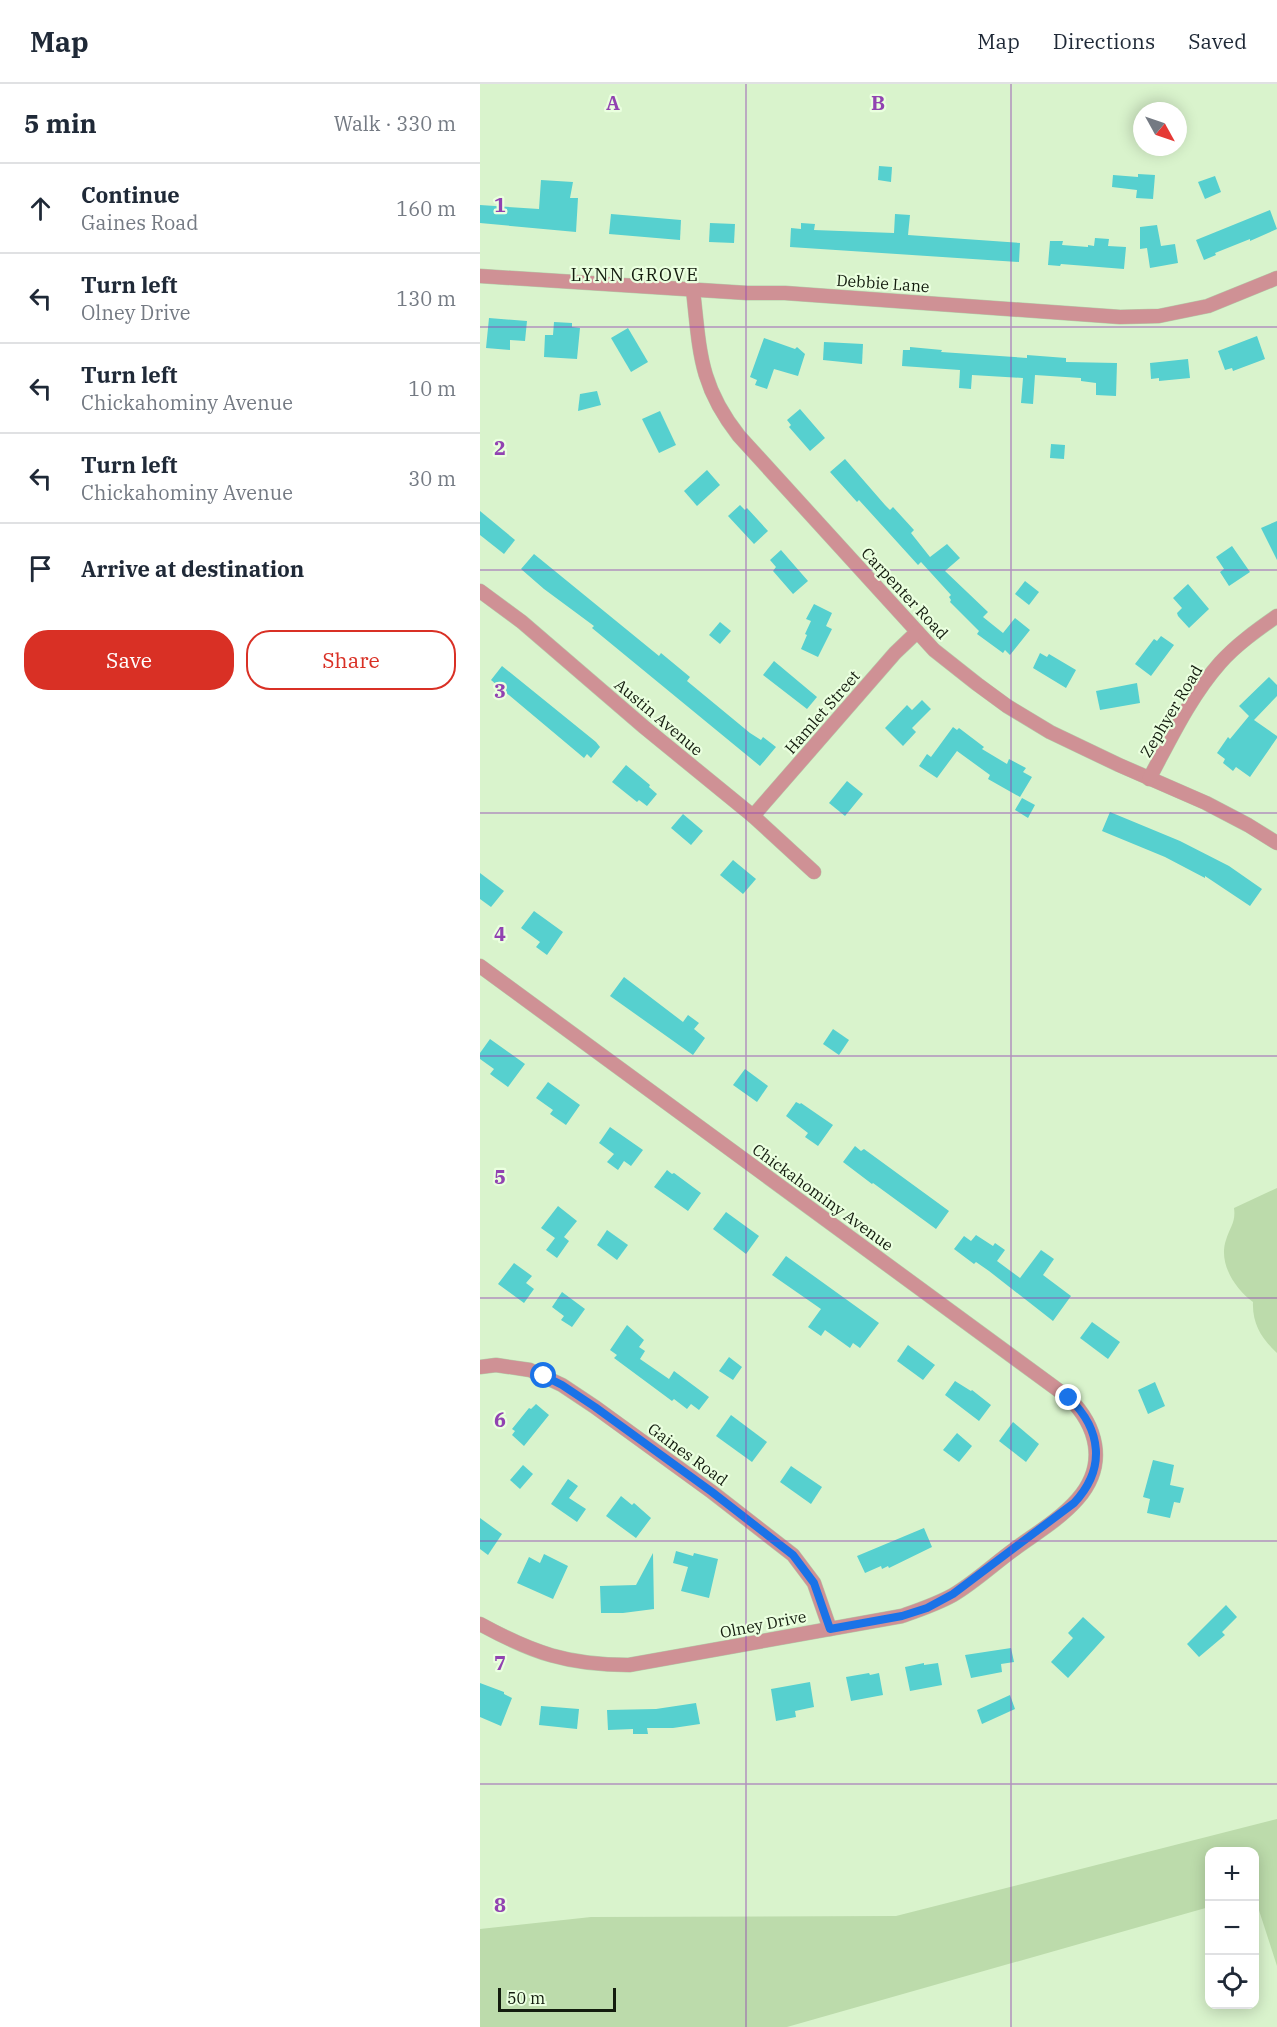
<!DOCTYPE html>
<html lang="en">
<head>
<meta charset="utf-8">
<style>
  :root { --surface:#fff; --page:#f6f6f7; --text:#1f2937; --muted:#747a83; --line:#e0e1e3; --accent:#d93025 }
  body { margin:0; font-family:"IBM Plex Serif",serif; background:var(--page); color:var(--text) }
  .controls { position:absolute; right:18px; bottom:18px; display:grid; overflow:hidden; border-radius:12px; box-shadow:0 3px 15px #0003 }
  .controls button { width:54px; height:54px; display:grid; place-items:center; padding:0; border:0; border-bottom:2px solid var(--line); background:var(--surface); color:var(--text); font:30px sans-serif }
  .compass { position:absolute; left:653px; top:18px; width:54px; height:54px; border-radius:50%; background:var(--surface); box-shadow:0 3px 15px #0003; rotate:130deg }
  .scale { position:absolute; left:18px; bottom:15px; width:118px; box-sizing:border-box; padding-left:6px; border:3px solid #131c0e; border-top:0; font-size:16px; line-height:21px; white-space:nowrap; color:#131c0e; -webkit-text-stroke:4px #eaffdf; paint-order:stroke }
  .stop { position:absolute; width:18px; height:18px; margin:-14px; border:4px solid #1a73e8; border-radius:50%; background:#fff }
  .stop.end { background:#1a73e8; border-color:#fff; box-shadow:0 2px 6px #0008 }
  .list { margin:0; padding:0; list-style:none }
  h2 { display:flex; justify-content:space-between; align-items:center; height:78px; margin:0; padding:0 24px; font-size:26px }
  h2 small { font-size:20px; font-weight:400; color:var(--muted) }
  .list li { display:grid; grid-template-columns:39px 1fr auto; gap:18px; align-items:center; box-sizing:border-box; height:90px; padding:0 24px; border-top:2px solid var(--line) }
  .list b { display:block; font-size:22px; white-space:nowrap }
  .list p { margin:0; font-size:20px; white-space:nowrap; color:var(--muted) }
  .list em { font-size:20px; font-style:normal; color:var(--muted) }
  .actions { display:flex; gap:12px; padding:18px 24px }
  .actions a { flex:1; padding:14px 0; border:2px solid var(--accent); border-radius:24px; text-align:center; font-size:21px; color:var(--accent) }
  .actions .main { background:var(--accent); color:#fff }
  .icon { flex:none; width:33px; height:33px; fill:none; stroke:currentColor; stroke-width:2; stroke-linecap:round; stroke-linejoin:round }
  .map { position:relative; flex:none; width:797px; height:1943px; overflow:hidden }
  header { display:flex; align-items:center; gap:36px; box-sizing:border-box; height:84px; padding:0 30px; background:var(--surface); border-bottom:2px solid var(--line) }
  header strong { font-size:28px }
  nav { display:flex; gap:33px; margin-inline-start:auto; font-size:21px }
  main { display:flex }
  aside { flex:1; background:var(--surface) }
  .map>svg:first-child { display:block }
  .green { fill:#bcdbab }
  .building { fill:#56d0cf }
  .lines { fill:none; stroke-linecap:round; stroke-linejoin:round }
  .street-casing { stroke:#b5ccaa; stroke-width:15 }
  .street { stroke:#cf9195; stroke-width:14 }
  .route { stroke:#1a73e8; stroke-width:8 }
  .grid { fill:none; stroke:#9142b1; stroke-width:1.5; stroke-opacity:0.55 }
  .labels { text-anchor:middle; stroke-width:4.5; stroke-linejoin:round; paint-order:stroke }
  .street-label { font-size:16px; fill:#131c0e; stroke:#eaffdf }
  .neighbourhood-label { font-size:18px; letter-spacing:1.5px; fill:#131c0e; stroke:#eaffdf }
  .grid-label { font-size:20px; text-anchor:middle; font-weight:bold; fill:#9142b1; stroke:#eaffdf; stroke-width:4.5; stroke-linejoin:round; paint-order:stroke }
</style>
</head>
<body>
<header>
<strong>Map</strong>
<nav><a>Map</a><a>Directions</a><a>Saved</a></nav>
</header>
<main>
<aside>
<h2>5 min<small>Walk · 330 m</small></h2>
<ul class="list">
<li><svg class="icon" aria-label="ahead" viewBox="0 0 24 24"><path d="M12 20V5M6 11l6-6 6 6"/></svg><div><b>Continue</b><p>Gaines Road</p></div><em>160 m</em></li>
<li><svg class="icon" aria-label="left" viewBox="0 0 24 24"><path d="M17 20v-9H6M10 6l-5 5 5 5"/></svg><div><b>Turn left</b><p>Olney Drive</p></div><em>130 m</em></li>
<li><svg class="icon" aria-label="left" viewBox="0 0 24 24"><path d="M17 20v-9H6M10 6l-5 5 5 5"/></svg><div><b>Turn left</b><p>Chickahominy Avenue</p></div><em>10 m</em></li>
<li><svg class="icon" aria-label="left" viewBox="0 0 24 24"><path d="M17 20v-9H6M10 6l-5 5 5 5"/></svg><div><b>Turn left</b><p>Chickahominy Avenue</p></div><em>30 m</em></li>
<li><svg class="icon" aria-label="arrive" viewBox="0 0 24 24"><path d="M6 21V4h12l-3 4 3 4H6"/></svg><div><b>Arrive at destination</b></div></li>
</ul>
<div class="actions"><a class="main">Save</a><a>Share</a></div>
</aside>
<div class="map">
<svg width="797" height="1943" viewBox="0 0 797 1943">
  <rect width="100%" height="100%" fill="#d9f3cc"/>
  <g class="green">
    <path d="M797,1104V1269C782,1255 772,1240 773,1218C755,1205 738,1179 746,1156C750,1143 756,1138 754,1124Z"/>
    <path d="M797,1735V1882L775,1814L774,1768H730L729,1823L307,1943H0V1845L111,1833L416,1832Z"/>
  </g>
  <g class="building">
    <path d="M399,82L412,83L411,98L398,96Z"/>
    <path d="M658,90L675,91L673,115L656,114L657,106L632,103L633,91L658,93Z"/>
    <path d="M735,92L741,108L725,115L718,98Z"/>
    <path d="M61,96L93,98L90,114H98L96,148L0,139V121L59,125Z"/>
    <path d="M790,126L797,145L770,157V155L735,169L736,171L724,176L716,156Z"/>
    <path d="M131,130L201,136L200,156L129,150Z"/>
    <path d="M415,130L430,131L428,151L540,159L539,178L310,163L311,144L321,145V139L335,140L334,146L414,149Z"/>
    <path d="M230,139L255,140L254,159L229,158Z"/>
    <path d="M677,141L681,162L695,160L698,179L670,184L667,164L660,165V143Z"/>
    <path d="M615,154L629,155L628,162L646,163L644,185L581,180L580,182L568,181L570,157H583L582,161L608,163V161L614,162Z"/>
    <path d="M9,234L47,237L45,257L30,256V266L6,264Z"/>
    <path d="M74,238L92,239V243L100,244L97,275L64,273L65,251H73Z"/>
    <path d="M148,244L168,278L151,288L131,254Z"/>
    <path d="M777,252L785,275L753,287L752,284L745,286L738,267Z"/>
    <path d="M284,254L315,265L317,263L325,270L318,292L294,285L287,305L275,301L277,296L270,293Z"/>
    <path d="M344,258L383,260L382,280L343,276Z"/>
    <path d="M430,263L462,266L461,268L547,274V271L586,274V278L637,279L636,312L616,311V299L601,297V294L555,291L553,320L541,319L543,294L492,291L491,305L479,304L480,286L422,282L423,266H430Z"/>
    <path d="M708,275L710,294L679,297V294L671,295L670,279Z"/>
    <path d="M117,307L121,321L98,327L100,310Z"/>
    <path d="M320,325L345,354L330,367L309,343L311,341L307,336Z"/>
    <path d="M180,327L196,361L179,369L162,335Z"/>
    <path d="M571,360L585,361L584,375L570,374Z"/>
    <path d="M365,375L405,421L410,426L413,423L434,446L431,449L450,473L467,460L480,474L465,487L508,528L503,533L523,549L535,534L550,546L530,571L525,566L523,569L497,550L499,547L470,518L471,516L469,513L471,511L441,478L438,481L379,416L377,418L350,388Z"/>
    <path d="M227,386L240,401L217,422L204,407Z"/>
    <path d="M260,421L265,426L267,424L288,447L274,460L248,432Z"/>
    <path d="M0,427L35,456L24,470L0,451Z"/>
    <path d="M797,437V476L781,444Z"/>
    <path d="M752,462L770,488L749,502L740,488L744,485L736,473Z"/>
    <path d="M301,466L328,497L313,510L293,487L296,483L290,476Z"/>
    <path d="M54,470L179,572L181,569L210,593L207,597L270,649L281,656L283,653L296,663L280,682L112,544L114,542L64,505L41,485Z"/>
    <path d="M545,497L559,508L549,521L535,510Z"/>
    <path d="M708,500L729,525L709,544L698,532L697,529L702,524L693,514Z"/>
    <path d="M334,520L352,529L346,542L352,545L338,573L321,565L327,551L325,550L331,537L326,535Z"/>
    <path d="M240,538L251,547L240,560L229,551Z"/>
    <path d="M681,552L694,561L671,592L655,580L674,555L677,557Z"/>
    <path d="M560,569L567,573L569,570L596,586L586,604L553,584Z"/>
    <path d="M294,577L337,613L327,625L283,591Z"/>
    <path d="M22,582L116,658L120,663L111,674L107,670L104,674L11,596Z"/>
    <path d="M789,593L797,601V612L774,636L797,652V654L770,693L756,683L753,687L743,679L745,675L737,669L748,653L750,655L769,632L759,622Z"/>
    <path d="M657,599L660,619L620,626L616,607Z"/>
    <path d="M442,616L451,625L432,644L436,648L423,662L405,644L427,621L432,626Z"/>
    <path d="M473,643L477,646L479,644L504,663L502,665L527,680L529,675L546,684L543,688L552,693L540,713L508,695L510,691L477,667L457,694L439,682L447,670L451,673Z"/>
    <path d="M146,681L170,701L169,703L177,710L167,722L159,716L157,718L132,698Z"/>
    <path d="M367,697L383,710L365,732L349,719Z"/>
    <path d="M542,714L555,721L548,734L535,726Z"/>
    <path d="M630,728L700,757L749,782L782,805L770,822L725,792V794L685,773L622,747Z"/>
    <path d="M203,730L223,747L211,761L191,744Z"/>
    <path d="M253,776L276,795L263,810L240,791Z"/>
    <path d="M0,789L24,807L11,823L0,815Z"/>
    <path d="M54,827L83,848L67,871L56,863L60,858L41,844Z"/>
    <path d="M144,893L203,938L208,931L219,939L214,945L225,954L213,971L130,912Z"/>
    <path d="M353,945L369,956L359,971L343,960Z"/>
    <path d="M10,955L45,980L28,1003L10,990L14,985L0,975V969Z"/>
    <path d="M265,985L288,1002L277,1018L253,1001Z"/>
    <path d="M68,998L100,1021L86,1041L70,1030L73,1026L56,1014Z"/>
    <path d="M316,1018L320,1020L321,1019L353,1041L338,1062L325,1053L328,1049L306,1032Z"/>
    <path d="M130,1043L163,1066L151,1082L144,1077L138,1086L127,1078L134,1070L119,1059Z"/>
    <path d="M375,1062L381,1067L384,1065L469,1127L456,1145L393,1099L392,1100L363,1078Z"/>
    <path d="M187,1086L192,1090L194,1089L221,1109L208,1127L174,1103Z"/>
    <path d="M78,1122L97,1137L84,1153L89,1157L77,1174L66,1166L75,1154L61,1144Z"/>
    <path d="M246,1128L279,1152L266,1170L233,1145Z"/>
    <path d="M127,1146L148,1161L137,1176L117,1161Z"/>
    <path d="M496,1151L513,1162L515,1159L525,1166L517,1177L540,1194L561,1166L574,1175L563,1191L591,1212L573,1237L509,1187L496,1178L494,1180L474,1165L484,1152L491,1157Z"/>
    <path d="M306,1172L399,1239L380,1264L373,1259L370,1264L345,1246L341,1252L328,1243L341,1225L292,1191Z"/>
    <path d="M34,1179L52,1192L46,1199L54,1205L44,1219L18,1200Z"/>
    <path d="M82,1208L105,1225L92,1243L81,1236L84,1232L72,1223Z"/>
    <path d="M612,1238L640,1258L628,1275L600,1254Z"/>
    <path d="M147,1241L164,1256L159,1263L165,1267L160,1275L189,1295L194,1287L229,1313L219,1326L211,1320L207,1325L194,1315L192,1317L134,1274L137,1271L130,1266Z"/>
    <path d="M428,1261L455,1281L443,1296L417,1277Z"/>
    <path d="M249,1273L262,1283L253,1296L239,1287Z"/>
    <path d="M475,1297L491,1307L492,1306L511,1321L499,1337L465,1311Z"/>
    <path d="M675,1298L685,1322L668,1330L658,1306Z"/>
    <path d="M56,1320L69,1331L44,1362L32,1351L35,1347L32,1345L49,1324L51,1325Z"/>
    <path d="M251,1331L287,1358L272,1378L236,1352Z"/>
    <path d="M533,1338L559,1360L546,1378L519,1357Z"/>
    <path d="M477,1349L492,1362L479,1378L463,1366Z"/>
    <path d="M673,1376L694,1381L690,1401L704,1404L700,1419L694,1418L690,1434L667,1429L670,1415L663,1413Z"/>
    <path d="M43,1381L53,1390L40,1405L30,1396Z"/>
    <path d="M311,1382L342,1403L331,1420L300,1398Z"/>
    <path d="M88,1395L98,1402L89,1414L106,1425L97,1438L71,1420Z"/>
    <path d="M141,1412L152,1421L154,1419L171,1434L156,1454L126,1432Z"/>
    <path d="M0,1434L22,1450L8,1471L0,1465Z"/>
    <path d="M444,1444L452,1463L409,1484L408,1482L402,1485L401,1482L385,1489L377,1472Z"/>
    <path d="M196,1467L213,1472L214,1469L238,1475L229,1514L201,1507L208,1483L193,1479Z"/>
    <path d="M173,1469L174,1525L143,1529H121L120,1502L156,1501Z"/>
    <path d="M64,1470L88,1482L73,1515L37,1499L49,1473L60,1479Z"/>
    <path d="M746,1521L757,1533L742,1548L745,1551L719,1573L707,1560Z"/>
    <path d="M603,1533L625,1553L588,1594L571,1578L593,1554L588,1549Z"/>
    <path d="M531,1564L534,1578L521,1580L522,1588L491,1594L485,1571Z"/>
    <path d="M444,1579V1581L458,1579L462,1601L430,1607L425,1583Z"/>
    <path d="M389,1589L390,1591L399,1589L403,1611L371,1617L366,1593Z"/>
    <path d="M330,1598L334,1623L315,1627L316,1633L296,1637L291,1605Z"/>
    <path d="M0,1599L24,1608V1610L32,1614L21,1642L0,1633Z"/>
    <path d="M530,1611L535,1625L502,1640L497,1626Z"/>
    <path d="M216,1619L220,1640L193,1644H167L168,1650H153V1645L128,1646L127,1626L176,1625Z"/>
    <path d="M61,1622L99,1625L97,1645L59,1641Z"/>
  </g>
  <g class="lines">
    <defs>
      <g id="street">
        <path d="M0,192L267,209H305L640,233L679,232L728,222L797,194"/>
        <path d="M213,206C220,268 219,301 259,352L454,566L497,600L527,622L570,648L639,681L726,719L768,741L797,759"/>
        <path d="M0,507L42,538L164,643L273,732L334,788"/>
        <path d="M669,695C690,656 710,613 740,579C756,561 777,546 797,532"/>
        <path d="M273,732L415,569L437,548"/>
        <path d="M0,882L589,1314C603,1328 612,1342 615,1361C623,1411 570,1439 536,1464C515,1479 495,1498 473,1511C457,1520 439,1526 422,1532L149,1581C88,1581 53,1569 0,1540"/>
        <path d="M0,1283L16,1281L50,1286L82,1301L115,1323L232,1408L313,1471L334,1499L350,1545"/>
      </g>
    </defs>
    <use href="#street" class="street-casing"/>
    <use href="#street" class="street"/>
  </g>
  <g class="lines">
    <path class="route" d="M64,1292L82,1301L115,1323L232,1408L313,1471L334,1499L350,1545L422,1532L447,1524L473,1510L594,1419C626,1385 622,1346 589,1314"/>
  </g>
  <path class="grid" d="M266,0V1943M531,0V1943M0,243H797M0,486H797M0,729H797M0,972H797M0,1214H797M0,1457H797M0,1700H797"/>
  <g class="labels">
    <g class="street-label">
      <text transform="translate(403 199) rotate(4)" y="6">Debbie Lane</text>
      <text transform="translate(425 509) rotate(47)" y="6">Carpenter Road</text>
      <text transform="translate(691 627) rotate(-59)" y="6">Zephyer Road</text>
      <text transform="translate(342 628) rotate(-49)" y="6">Hamlet Street</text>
      <text transform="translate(179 633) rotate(40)" y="6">Austin Avenue</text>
      <text transform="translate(343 1113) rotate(36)" y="6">Chickahominy Avenue</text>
      <text transform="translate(208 1370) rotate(36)" y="6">Gaines Road</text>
      <text transform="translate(283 1540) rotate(-11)" y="6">Olney Drive</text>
    </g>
    <g class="neighbourhood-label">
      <text x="155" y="197">LYNN GROVE</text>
    </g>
  </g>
  <g class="grid-label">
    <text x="133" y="26">A</text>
    <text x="398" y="26">B</text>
    <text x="20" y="128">1</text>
    <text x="20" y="371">2</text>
    <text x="20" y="614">3</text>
    <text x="20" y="857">4</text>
    <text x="20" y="1100">5</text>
    <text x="20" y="1343">6</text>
    <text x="20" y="1586">7</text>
    <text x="20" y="1828">8</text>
  </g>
</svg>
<div class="controls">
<button>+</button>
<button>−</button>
<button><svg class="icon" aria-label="locate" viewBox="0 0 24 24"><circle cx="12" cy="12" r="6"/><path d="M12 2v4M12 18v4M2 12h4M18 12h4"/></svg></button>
</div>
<svg class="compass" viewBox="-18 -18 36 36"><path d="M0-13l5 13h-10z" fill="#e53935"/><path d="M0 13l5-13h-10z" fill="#747a83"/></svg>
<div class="scale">50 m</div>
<div class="stop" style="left:64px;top:1292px"></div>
<div class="stop end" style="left:589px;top:1314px"></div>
</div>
</main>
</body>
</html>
